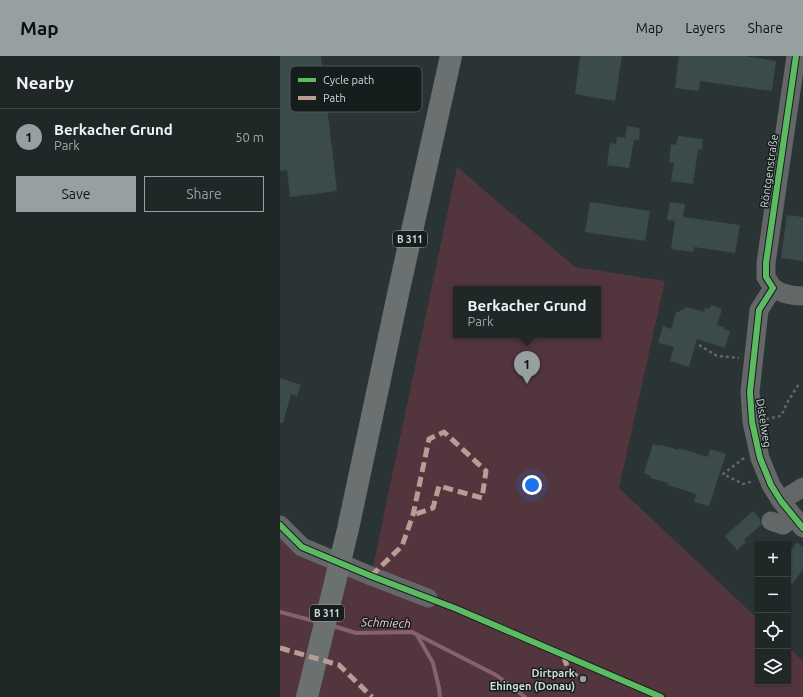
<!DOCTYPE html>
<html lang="en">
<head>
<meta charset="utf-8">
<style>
  :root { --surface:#202727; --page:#2d3333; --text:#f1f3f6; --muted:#a2a5a7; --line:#3d4444; --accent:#96a0a0 }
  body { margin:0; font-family:Ubuntu,sans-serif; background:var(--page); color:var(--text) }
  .controls { position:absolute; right:12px; bottom:12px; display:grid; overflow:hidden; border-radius:0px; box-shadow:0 1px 3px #0004 }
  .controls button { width:36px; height:36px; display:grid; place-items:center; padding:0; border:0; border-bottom:1px solid var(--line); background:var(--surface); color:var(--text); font:20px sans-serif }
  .you { position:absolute; left:252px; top:429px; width:14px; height:14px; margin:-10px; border:3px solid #fff; border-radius:50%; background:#1a73e8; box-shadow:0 0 0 6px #1a73e833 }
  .badge { display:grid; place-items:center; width:26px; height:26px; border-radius:50%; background:var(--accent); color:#111; font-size:13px; font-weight:700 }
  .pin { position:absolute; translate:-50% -33px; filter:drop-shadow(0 1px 2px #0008) }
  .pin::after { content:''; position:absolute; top:21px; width:14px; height:12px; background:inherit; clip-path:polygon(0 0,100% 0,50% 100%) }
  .popup { position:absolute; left:173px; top:230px; width:148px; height:52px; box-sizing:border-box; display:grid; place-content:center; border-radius:0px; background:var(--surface); filter:drop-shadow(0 1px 3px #0005); font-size:13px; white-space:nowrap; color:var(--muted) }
  .popup b { font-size:15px; color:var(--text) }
  .popup::after { content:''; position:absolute; left:50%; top:100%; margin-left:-8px; border:8px solid transparent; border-top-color:var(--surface) }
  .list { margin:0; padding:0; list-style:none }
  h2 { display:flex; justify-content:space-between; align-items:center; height:52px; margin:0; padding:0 16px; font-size:17px }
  h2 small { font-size:13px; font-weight:400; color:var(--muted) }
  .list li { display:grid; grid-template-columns:26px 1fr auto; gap:12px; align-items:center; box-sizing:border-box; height:56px; padding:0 16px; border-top:1px solid var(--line) }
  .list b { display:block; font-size:15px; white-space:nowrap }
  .list p { margin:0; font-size:13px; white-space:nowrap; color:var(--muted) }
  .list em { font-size:13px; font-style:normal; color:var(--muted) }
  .actions { display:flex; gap:8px; padding:12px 16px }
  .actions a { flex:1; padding:9px 0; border:1px solid var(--accent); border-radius:0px; text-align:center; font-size:14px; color:var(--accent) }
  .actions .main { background:var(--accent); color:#111 }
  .icon { flex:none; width:22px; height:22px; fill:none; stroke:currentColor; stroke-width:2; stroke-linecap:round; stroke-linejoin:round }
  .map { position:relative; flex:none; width:523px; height:641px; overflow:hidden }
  header { display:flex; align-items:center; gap:24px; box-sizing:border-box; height:56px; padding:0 20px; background:var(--accent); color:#111 }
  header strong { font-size:19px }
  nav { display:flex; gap:22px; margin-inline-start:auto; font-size:14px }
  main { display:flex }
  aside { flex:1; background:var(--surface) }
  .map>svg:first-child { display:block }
  .green { fill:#53353e; fill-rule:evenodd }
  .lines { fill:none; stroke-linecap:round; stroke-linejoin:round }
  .stream { stroke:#87616b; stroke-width:4 }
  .building { fill:#3b4a4a }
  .path { stroke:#616666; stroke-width:2.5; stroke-dasharray:3 3; stroke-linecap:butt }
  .minor { stroke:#636767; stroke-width:19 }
  .major { stroke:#6b7070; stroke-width:22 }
  .quiet { stroke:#b99d93; stroke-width:5; stroke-dasharray:10 5; stroke-linecap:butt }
  .cycleway-casing { stroke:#161e1d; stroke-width:8 }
  .cycleway { stroke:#5cba63; stroke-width:6 }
  .poi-dot { fill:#96a0a0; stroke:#161e1d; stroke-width:1.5 }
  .labels { text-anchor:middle; stroke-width:3; stroke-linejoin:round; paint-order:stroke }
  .shield { fill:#161e1d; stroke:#98a2a1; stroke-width:1 }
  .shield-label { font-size:10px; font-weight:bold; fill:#cfdada }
  .street-label { font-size:11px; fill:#cfdada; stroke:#161e1d }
  .poi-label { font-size:11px; font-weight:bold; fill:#cfdada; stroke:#161e1d; text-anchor:end }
  .water-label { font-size:12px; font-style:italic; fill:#f6c8d3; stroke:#161e1d }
  .key { fill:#161e1d; stroke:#4e5656; stroke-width:1 }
  .key-label { font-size:11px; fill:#cfdada }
</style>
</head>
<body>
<header>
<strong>Map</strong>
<nav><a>Map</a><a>Layers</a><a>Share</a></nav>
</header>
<main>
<aside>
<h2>Nearby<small></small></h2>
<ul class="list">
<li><span class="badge">1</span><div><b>Berkacher Grund</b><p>Park</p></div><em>50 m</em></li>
</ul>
<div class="actions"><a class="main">Save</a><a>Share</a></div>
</aside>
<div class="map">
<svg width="523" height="641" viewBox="0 0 523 641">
  <rect width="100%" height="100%" fill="#2b3434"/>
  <path class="green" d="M177,111L295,211L385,225L339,432L478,563V626H508V591L523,605V641H0V469L91,520ZM176,233H318V279H176Z"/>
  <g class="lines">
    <g class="stream">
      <path d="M0,556L38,566"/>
      <path d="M50,569L76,577L132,576L216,619L245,641"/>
      <path d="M137,579L153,607L159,632L160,641"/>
    </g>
  </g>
  <g class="building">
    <path d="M0,0H41L57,135L10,141L7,114L0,115Z"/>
    <path d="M300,0H342L335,45L295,38Z"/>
    <path d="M399,0H465L496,5L492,35L420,25L419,35L395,32Z"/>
    <path d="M347,70L360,72L359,84L345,82Z"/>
    <path d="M398,80L423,83L422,94L418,93L413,128L391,125L394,107L389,106L391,88L396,89Z"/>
    <path d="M337,81L354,83L349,112L327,109L330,87L336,88Z"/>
    <path d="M310,146L370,155L365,185L305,176Z"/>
    <path d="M390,146L405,148L403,161L460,169L455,197L414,191L413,196L391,193L395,165L387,164Z"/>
    <path d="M507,159L523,161V205L501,202Z"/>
    <path d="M431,249L442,253L437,269L444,271L443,273L450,275L445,292L417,283L409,311L390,305L394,291L378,287L383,270L391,273L396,257L407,251L424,256L425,252L430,253Z"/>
    <path d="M0,322L21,329L17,340L11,338L3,367H0Z"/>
    <path d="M373,388L381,390V389L399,394V392L428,401L430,393L446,398L429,450L414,446L416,438L388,429V427L371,422V420L364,417Z"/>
    <path d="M473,455L480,463L481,469L464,484L466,486L457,494L445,480Z"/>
    <path d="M517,486L523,491V513L508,534V499Z"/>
  </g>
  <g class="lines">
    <g class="path">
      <path d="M419,289L437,300L459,302"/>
      <path d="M486,363L501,360L508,345L519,328"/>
      <path d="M464,402L443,418L463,428L474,425"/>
    </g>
    <g class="minor">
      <path d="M493,232L479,254L470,336L472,366L480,402L491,429L501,445L523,472"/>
      <path d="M493,232L486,221V207L516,0"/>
      <path d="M493,232C502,238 512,240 523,240"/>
      <path d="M501,445L523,431"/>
      <path d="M491,465L503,469L514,461"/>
      <path d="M0,469L22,491L91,520L148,542"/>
    </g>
    <path class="major" d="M27,641L68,473L120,229L171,0"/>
    <g class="quiet">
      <path d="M91,520L122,490L133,459L149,383L164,376L206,415L202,442L159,430L153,452L133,459"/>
      <path d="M0,592L59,609L92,641"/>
      <path d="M284,600C286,612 292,617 301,624"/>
    </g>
    <defs>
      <g id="cycleway">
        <path d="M516,0L486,207V221L493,232L479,254L470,336L472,366L480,402L491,429L501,445L523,472"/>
        <path d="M0,469L22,491L91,520L177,553L381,641"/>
      </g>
    </defs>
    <use href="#cycleway" class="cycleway-casing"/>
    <use href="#cycleway" class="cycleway"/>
  </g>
  <circle class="poi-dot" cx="303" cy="623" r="4"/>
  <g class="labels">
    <g class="shield">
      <rect x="113" y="175" width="34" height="16" rx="3"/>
      <rect x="30" y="549" width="34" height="16" rx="3"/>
    </g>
    <g class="shield-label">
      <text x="130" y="187">B 311</text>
      <text x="47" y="561">B 311</text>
    </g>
    <g class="street-label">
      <text transform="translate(489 115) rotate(-82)" y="4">Röntgenstraße</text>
      <text transform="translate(484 367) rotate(81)" y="4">Distelweg</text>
    </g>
    <g class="poi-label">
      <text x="295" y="621">Dirtpark<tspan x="295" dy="13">Ehingen (Donau)</tspan></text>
    </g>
    <g class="water-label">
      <text transform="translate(106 567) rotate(2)" y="4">Schmiech</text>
    </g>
  </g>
  <rect x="10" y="10" width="132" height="46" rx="6" class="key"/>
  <rect x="18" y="22" width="18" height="4" fill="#5cba63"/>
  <rect x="18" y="40" width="18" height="4" fill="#b99d93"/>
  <g class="key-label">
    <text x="43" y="28">Cycle path</text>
    <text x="43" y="46">Path</text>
  </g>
</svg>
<div class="controls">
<button>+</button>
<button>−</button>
<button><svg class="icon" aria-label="locate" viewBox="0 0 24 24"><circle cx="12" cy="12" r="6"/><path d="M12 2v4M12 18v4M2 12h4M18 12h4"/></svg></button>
<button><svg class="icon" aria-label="layers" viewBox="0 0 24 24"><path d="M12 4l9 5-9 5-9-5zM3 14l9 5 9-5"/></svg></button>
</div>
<div class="you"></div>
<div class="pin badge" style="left:247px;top:328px">1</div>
<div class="popup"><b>Berkacher Grund</b>Park</div>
</div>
</main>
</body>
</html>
